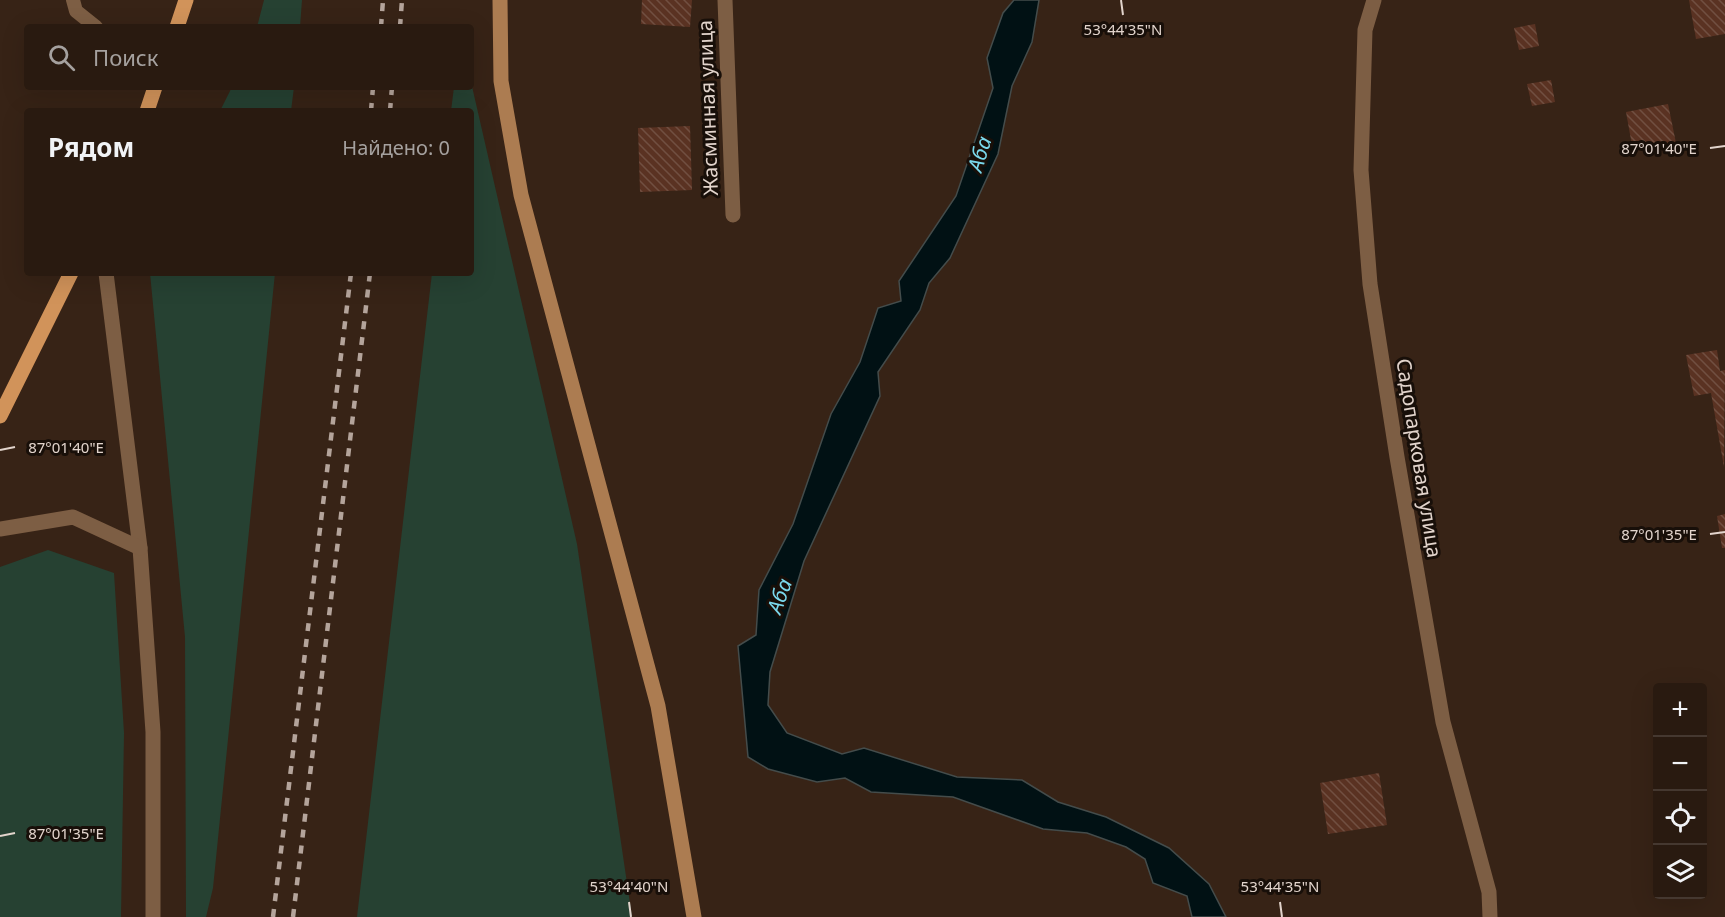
<!DOCTYPE html>
<html lang="ru">
<head>
<meta charset="utf-8">
<style>
  :root { --surface:#291a10; --page:#35271e; --text:#f1f3f6; --muted:#a5a19f; --line:#453830 }
  body { margin:0; font-family:"Noto Sans",sans-serif; background:var(--page); color:var(--text) }
  .controls { position:absolute; right:18px; bottom:18px; display:grid; overflow:hidden; border-radius:6px; box-shadow:0 6px 24px #0002 }
  .controls button { width:54px; height:54px; display:grid; place-items:center; padding:0; border:0; border-bottom:2px solid var(--line); background:var(--surface); color:var(--text); font:30px sans-serif }
  .list { margin:0; padding:0; list-style:none }
  h2 { display:flex; justify-content:space-between; align-items:center; height:78px; margin:0; padding:0 24px; font-size:26px }
  h2 small { font-size:20px; font-weight:400; color:var(--muted) }
  .icon { flex:none; width:33px; height:33px; fill:none; stroke:currentColor; stroke-width:2; stroke-linecap:round; stroke-linejoin:round }
  .map { position:relative; flex:none; width:1725px; height:917px; overflow:hidden }
  .search { position:absolute; background:var(--surface); box-shadow:0 6px 24px #0002; left:24px; top:24px; width:450px; height:66px; display:flex; align-items:center; gap:15px; box-sizing:border-box; padding:0 21px; border-radius:6px; color:var(--muted); font-size:22px }
  .panel { position:absolute; background:var(--surface); box-shadow:0 6px 24px #0002; left:24px; top:108px; width:450px; height:168px; border-radius:6px }
  .map>svg:first-child { display:block }
  .green { fill:#264132 }
  .water { fill:#011114; stroke:#444c4b; stroke-width:1.5 }
  .building { fill:url(#building-back-hatch) }
  .lines { fill:none; stroke-linecap:round; stroke-linejoin:round }
  .service { stroke:#7d5e44; stroke-width:14 }
  .minor { stroke:#7d5e44; stroke-width:15 }
  .tertiary { stroke:#7d5e44; stroke-width:15 }
  .secondary { stroke:#ac7c51; stroke-width:15 }
  .primary { stroke:#d1935a; stroke-width:15 }
  .rail { stroke:#b4a49b; stroke-width:4.5; stroke-dasharray:8 8; stroke-linecap:butt }
  .ticks { fill:none; stroke:#e2d4cc; stroke-width:2 }
  .labels { text-anchor:middle; stroke-width:6; stroke-linejoin:round; paint-order:stroke }
  .street-label { font-size:20px; fill:#e2d4cc; stroke:#180f09 }
  .water-label { font-size:21px; font-style:italic; fill:#7ad8ec; stroke:#180f09 }
  .ticks-label { font-size:15px; text-anchor:middle; fill:#e2d4cc; stroke:#180f09; stroke-width:6; stroke-linejoin:round; paint-order:stroke }
</style>
</head>
<body>
<div class="map">
<svg width="1725" height="917" viewBox="0 0 1725 917">
  <defs>
    <pattern id="building-back-hatch" width="6" height="6" patternUnits="userSpaceOnUse" patternTransform="scale(1.5)"><rect width="6" height="6" fill="#5a3222"/><path d="M-1 5l2 2M0 0l6 6M5-1l2 2" fill="none" stroke="#714f41"/></pattern>
  </defs>
  <rect width="100%" height="100%" fill="#372316"/>
  <g class="green">
    <path d="M264,0H302L300,27H257Z"/>
    <path d="M471,82L577,544L632,917H357L432,273H471V111H451L454,87H471Z"/>
    <path d="M232,87H294L291,111H220Z"/>
    <path d="M150,273H275L213,888L206,917H186L185,637Z"/>
    <path d="M48,550L114,573L124,733L121,917H0V567Z"/>
  </g>
  <path class="water" d="M1014,0H1039L1032,42L1012,86L998,154L950,258L929,283L920,310L878,372L880,396L804,561L770,672L768,705L787,733L842,754L864,748L957,777L1022,780L1058,802L1106,817L1169,848L1209,884L1226,917H1192L1187,896L1153,883L1145,859L1126,847L1087,833L1043,829L953,797L871,792L845,778L817,782L768,769L748,757L738,646L756,635L759,590L793,524L831,414L860,362L878,308L901,301L899,281L956,196L993,88L987,58L1003,13Z"/>
  <g class="building">
    <path d="M642,0H692L690,27L641,24Z"/>
    <path d="M1689,0H1725V34L1696,39Z"/>
    <path d="M1535,24L1539,46L1519,50L1514,28Z"/>
    <path d="M1551,80L1555,102L1532,106L1527,84Z"/>
    <path d="M1668,104L1676,143L1633,151L1626,112Z"/>
    <path d="M690,126L692,190L640,192L638,128Z"/>
    <path d="M1717,350L1720,371L1725,370L1724,467L1711,393L1694,396L1686,355Z"/>
    <path d="M1725,514V548H1722L1717,516Z"/>
    <path d="M1379,773L1387,825L1328,834L1320,783Z"/>
  </g>
  <g class="lines">
    <path class="service" d="M73,0L76,11L96,27"/>
    <g class="minor">
      <path d="M725,0L733,215"/>
      <path d="M1374,0L1365,30L1361,170L1370,284L1397,457L1443,722L1489,892L1490,917"/>
    </g>
    <g class="tertiary">
      <path d="M106,273L140,548L153,732V917"/>
      <path d="M0,529L73,517L140,548"/>
    </g>
    <path class="secondary" d="M500,0L501,81L521,195L658,706L694,917"/>
    <g class="primary">
      <path d="M177,27L186,0"/>
      <path d="M147,111L155,87"/>
      <path d="M0,416L71,273"/>
    </g>
    <g class="rail">
      <path d="M381,27L383,0"/>
      <path d="M400,27L402,0"/>
      <path d="M371,111L373,87"/>
      <path d="M390,111L392,87"/>
      <path d="M273,917L351,273"/>
      <path d="M293,917L370,273"/>
    </g>
  </g>
  <path class="ticks" d="M1121,0L1123,15M1710,148L1725,146M0,450L15,447M1710,534L1725,532M0,836L15,833M629,902L631,917M1280,902L1282,917"/>
  <g class="labels">
    <g class="street-label">
      <text transform="translate(708 108) rotate(-92)" y="7">Жасминная улица</text>
      <text transform="translate(1419 458) rotate(81)" y="7">Садопарковая улица</text>
    </g>
    <g class="water-label">
      <text transform="translate(980 154) rotate(-73)" y="7">Аба</text>
      <text transform="translate(780 596) rotate(-70)" y="7">Аба</text>
    </g>
  </g>
  <g class="ticks-label">
    <text x="1123" y="35">53°44'35"N</text>
    <text x="1659" y="154">87°01'40"E</text>
    <text x="66" y="453">87°01'40"E</text>
    <text x="1659" y="540">87°01'35"E</text>
    <text x="66" y="839">87°01'35"E</text>
    <text x="629" y="892">53°44'40"N</text>
    <text x="1280" y="892">53°44'35"N</text>
  </g>
</svg>
<div class="controls">
<button>+</button>
<button>−</button>
<button><svg class="icon" aria-label="locate" viewBox="0 0 24 24"><circle cx="12" cy="12" r="6"/><path d="M12 2v4M12 18v4M2 12h4M18 12h4"/></svg></button>
<button><svg class="icon" aria-label="layers" viewBox="0 0 24 24"><path d="M12 4l9 5-9 5-9-5zM3 14l9 5 9-5"/></svg></button>
</div>
<div class="search"><svg class="icon" aria-label="search" viewBox="0 0 24 24"><circle cx="10" cy="10" r="6"/><path d="M15 15l6 6"/></svg>Поиск</div>
<section class="panel">
<h2>Рядом<small>Найдено: 0</small></h2>
<ul class="list">
</ul>
</section>
</div>
</body>
</html>
